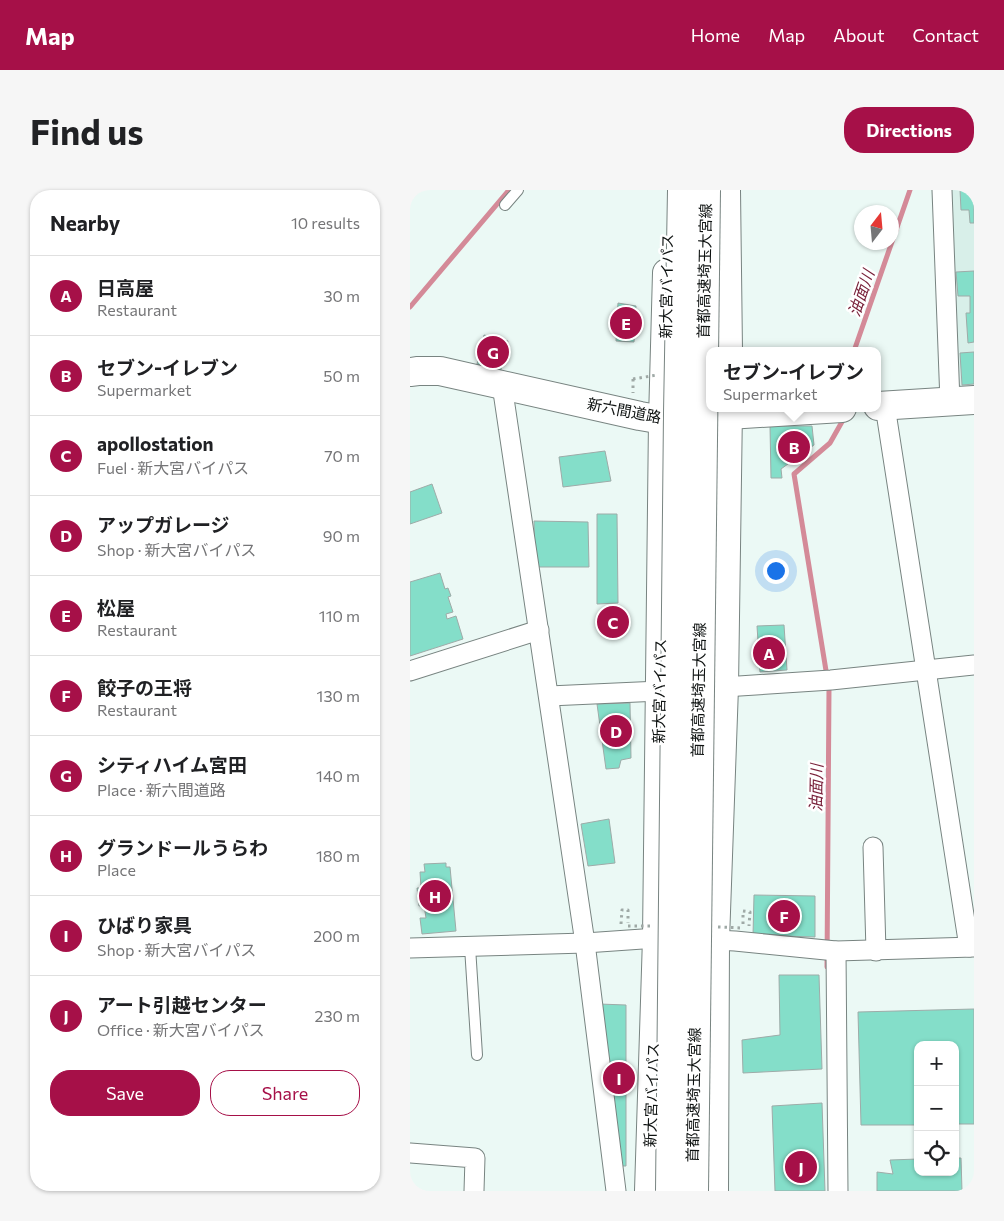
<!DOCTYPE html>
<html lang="en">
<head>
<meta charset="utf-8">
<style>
  :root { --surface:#fff; --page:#f6f6f6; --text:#202124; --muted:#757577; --line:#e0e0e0; --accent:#a61048 }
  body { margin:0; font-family:Commissioner,"Noto Sans JP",sans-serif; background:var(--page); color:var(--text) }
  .controls { position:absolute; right:15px; bottom:15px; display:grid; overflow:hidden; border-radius:10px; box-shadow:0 1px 4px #0004 }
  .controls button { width:45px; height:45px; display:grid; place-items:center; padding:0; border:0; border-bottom:1px solid var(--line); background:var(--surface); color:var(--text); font:25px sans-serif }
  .compass { position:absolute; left:444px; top:15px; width:45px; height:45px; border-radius:50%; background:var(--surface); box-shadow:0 1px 4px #0004; rotate:16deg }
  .you { position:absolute; left:365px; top:380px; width:18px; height:18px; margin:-12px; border:4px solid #fff; border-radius:50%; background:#1a73e8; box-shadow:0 0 0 8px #1a73e833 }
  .badge { display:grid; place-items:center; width:32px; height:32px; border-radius:50%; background:var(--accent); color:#fff; font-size:16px; font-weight:700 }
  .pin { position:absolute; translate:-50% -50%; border:2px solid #fff; box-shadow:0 1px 5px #0006 }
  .popup { position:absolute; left:296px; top:157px; width:175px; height:65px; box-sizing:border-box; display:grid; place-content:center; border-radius:10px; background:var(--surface); filter:drop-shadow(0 1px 4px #0005); font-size:16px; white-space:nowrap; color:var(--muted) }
  .popup b { font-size:19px; color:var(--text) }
  .popup::after { content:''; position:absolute; left:50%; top:100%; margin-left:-10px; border:10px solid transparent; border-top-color:var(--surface) }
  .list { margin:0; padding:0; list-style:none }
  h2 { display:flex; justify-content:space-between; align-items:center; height:65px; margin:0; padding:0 20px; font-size:21px }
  h2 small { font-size:16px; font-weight:400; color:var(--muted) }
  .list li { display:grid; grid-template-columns:32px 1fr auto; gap:15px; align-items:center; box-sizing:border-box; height:80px; padding:0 20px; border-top:1px solid var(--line) }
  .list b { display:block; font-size:19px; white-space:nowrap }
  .list p { margin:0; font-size:16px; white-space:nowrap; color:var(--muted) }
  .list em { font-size:16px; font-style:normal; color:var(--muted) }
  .actions { display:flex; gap:10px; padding:15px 20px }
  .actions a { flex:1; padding:11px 0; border:1px solid var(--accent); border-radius:20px; text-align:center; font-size:18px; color:var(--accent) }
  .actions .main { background:var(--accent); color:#fff }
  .icon { flex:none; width:28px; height:28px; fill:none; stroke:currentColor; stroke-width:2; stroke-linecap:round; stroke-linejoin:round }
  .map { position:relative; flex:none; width:564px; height:1001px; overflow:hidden; border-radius:20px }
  header { display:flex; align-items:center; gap:30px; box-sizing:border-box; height:70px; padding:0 25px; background:var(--accent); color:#fff }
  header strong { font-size:24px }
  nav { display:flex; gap:28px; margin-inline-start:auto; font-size:18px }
  .intro { display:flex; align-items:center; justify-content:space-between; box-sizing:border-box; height:120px; padding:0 30px }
  h1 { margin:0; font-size:35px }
  .button { padding:12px 22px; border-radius:20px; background:var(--accent); color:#fff; font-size:18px; font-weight:700 }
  main { display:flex; gap:30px; padding:0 30px }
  aside { flex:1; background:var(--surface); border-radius:20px; box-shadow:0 1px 4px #0004 }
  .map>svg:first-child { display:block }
  .built { fill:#d8efe9 }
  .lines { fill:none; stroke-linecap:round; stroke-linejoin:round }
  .stream { stroke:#d48a98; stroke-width:5 }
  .building { fill:#84dec9; stroke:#9eaba8 }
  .service-casing { stroke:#788481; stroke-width:12 }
  .minor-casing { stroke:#788481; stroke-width:21 }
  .primary-casing { stroke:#788481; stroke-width:30 }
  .trunk-casing { stroke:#788481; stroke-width:30 }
  .path { stroke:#9fa9a6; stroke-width:3; stroke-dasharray:2.5 4; stroke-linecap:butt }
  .service { stroke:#fff; stroke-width:10 }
  .minor { stroke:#fff; stroke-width:19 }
  .primary { stroke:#fff; stroke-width:28 }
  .trunk { stroke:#fff; stroke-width:28 }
  .motorway-bridge-casing { stroke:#788481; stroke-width:30; stroke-linecap:butt }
  .path-bridge { stroke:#9fa9a6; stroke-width:3; stroke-dasharray:2.5 4; stroke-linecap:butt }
  .motorway-bridge { stroke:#fff; stroke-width:28 }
  .labels { text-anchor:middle; stroke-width:5; stroke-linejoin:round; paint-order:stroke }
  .street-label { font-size:15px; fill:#0e1211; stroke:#fff }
  .water-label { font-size:16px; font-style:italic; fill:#771f38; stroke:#fff }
</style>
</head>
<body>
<header>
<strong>Map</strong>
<nav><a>Home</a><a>Map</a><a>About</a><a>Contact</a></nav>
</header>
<div class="intro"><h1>Find us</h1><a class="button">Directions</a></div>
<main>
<aside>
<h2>Nearby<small>10 results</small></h2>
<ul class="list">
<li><span class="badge">A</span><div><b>日高屋</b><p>Restaurant</p></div><em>30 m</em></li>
<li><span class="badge">B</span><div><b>セブン-イレブン</b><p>Supermarket</p></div><em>50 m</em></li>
<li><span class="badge">C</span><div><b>apollostation</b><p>Fuel · 新大宮バイパス</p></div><em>70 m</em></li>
<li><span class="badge">D</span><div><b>アップガレージ</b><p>Shop · 新大宮バイパス</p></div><em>90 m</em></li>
<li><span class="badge">E</span><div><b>松屋</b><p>Restaurant</p></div><em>110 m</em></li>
<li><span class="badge">F</span><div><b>餃子の王将</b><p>Restaurant</p></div><em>130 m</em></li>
<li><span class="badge">G</span><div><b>シティハイム宮田</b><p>Place · 新六間道路</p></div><em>140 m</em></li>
<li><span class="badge">H</span><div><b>グランドールうらわ</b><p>Place</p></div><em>180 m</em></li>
<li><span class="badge">I</span><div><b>ひばり家具</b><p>Shop · 新大宮バイパス</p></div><em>200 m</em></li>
<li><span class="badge">J</span><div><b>アート引越センター</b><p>Office · 新大宮バイパス</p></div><em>230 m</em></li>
</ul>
<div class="actions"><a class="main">Save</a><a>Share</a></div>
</aside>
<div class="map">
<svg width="564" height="1001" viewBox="0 0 564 1001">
  <rect width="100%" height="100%" fill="#ebf9f5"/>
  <path class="built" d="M534,0H564V200H551L543,190Z"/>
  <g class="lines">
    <g class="stream">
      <path d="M0,117L99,0"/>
      <path d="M444,161L500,0"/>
      <path d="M417,777L419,499L384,284L420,253L433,230L434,226"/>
    </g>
  </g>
  <g class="building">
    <path d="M550,0H564V33H560L559,20H551Z"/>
    <path d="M564,81V152L558,153L556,123H560V106H548L546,82Z"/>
    <path d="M208,113L226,116L224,152L206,151Z"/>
    <path d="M74,145L98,151L90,183L77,179V177L67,174Z"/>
    <path d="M564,162V194L552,195L550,163Z"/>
    <path d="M360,236H402L404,255L371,279L372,288H361Z"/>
    <path d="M195,261L201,291L153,297L149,267Z"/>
    <path d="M22,294L32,323L0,334V302Z"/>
    <path d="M187,324H207L208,413L187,414Z"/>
    <path d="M124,331L178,332L179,377H125Z"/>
    <path d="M30,383L35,399L38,398L41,406L38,407L43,422L36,424L37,429L46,426L53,449L0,466V392Z"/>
    <path d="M374,435L377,480L350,482L347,436Z"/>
    <path d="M220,513L221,568L211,570L209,578L196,579L187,514Z"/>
    <path d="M199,629L205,673L178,676L171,634Z"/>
    <path d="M36,673V677H40L46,741L12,744L10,728H16L14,715L9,716L7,698H11L10,682H15L14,674Z"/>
    <path d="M344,705L405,706V747L343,745Z"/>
    <path d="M369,785H409L412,879L333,883L332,850L370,845Z"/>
    <path d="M189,814L216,815V874H198Z"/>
    <path d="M564,819V934H545V855H508V935H451L448,822Z"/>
    <path d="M202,878L217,879L216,899H202Z"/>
    <path d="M201,900H216V976H210Z"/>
    <path d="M412,913L415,1001H365L362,916Z"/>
    <path d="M545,968H551L552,1001H467V982L483,984L480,970L508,969V982H545Z"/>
  </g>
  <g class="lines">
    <defs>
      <g id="service">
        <path d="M95,15L108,0"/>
        <path d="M60,757L67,865"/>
      </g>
      <g id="minor">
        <path d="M532,0L540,212"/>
        <path d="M92,195L175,753L206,1001"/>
        <path d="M475,216L559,757"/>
        <path d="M0,481L129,440"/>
        <path d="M314,497L421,490L564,475"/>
        <path d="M139,506L250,501"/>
        <path d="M463,657L466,761"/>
        <path d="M305,750L325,751L426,761L564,757"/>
        <path d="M0,758L175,753L247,748"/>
        <path d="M426,761L428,1001"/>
        <path d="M0,963L65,968L64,1001"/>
      </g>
      <g id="primary">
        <path d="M0,182L8,181H30L230,226L253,230L318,225L432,218"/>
        <path d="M468,216L564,210"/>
      </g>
      <g id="trunk">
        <path d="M316,0L318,161"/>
        <path d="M239,1001L247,748L253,230L257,83"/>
        <path d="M304,1001L305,750L314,497L318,218"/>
      </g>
    </defs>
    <use href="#service" class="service-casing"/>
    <use href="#minor" class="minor-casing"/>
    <use href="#primary" class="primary-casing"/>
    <use href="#trunk" class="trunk-casing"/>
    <g class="path">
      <path d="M223,189V203"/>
      <path d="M211,734L212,720H218V733"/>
      <path d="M333,734V721L340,722L339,736"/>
    </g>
    <use href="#service" class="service"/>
    <use href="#minor" class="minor"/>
    <use href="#primary" class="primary"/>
    <use href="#trunk" class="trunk"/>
    <defs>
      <g id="motorway-bridge">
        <path d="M260,1001L268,223L272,0"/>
        <path d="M284,1001L296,0"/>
      </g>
    </defs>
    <use href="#motorway-bridge" class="motorway-bridge-casing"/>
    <g class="path-bridge">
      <path d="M223,189L247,185"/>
      <path d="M218,736H242"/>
      <path d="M308,737L333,738"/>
    </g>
    <use href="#motorway-bridge" class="motorway-bridge"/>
  </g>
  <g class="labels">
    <g class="street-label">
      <text transform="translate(295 81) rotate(-89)" y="5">首都高速埼玉大宮線</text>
      <text transform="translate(257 96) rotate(-89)" y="5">新大宮バイパス</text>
      <text transform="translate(214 221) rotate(11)" y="5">新六間道路</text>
      <text transform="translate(289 500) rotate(-89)" y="5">首都高速埼玉大宮線</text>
      <text transform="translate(250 501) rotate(-89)" y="5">新大宮バイパス</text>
      <text transform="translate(242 905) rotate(-88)" y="5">新大宮バイパス</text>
      <text transform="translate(284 905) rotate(-89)" y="5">首都高速埼玉大宮線</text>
    </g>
    <g class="water-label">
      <text transform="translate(451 103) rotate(-71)" y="6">油面川</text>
      <text transform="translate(406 598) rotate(-89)" y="6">油面川</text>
    </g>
  </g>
</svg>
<div class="controls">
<button>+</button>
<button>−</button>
<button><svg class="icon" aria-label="locate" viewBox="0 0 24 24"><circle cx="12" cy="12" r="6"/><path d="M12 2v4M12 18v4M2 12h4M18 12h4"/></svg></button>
</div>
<svg class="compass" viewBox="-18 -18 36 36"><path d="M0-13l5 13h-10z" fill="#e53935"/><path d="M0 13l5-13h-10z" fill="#757577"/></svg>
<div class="you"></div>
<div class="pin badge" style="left:359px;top:463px">A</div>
<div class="pin badge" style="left:384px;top:257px">B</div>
<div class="popup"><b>セブン-イレブン</b>Supermarket</div>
<div class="pin badge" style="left:203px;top:432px">C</div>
<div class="pin badge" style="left:206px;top:541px">D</div>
<div class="pin badge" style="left:216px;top:133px">E</div>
<div class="pin badge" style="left:374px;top:726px">F</div>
<div class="pin badge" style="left:83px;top:162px">G</div>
<div class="pin badge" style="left:25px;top:706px">H</div>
<div class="pin badge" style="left:209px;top:888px">I</div>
<div class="pin badge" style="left:391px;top:977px">J</div>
</div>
</main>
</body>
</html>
